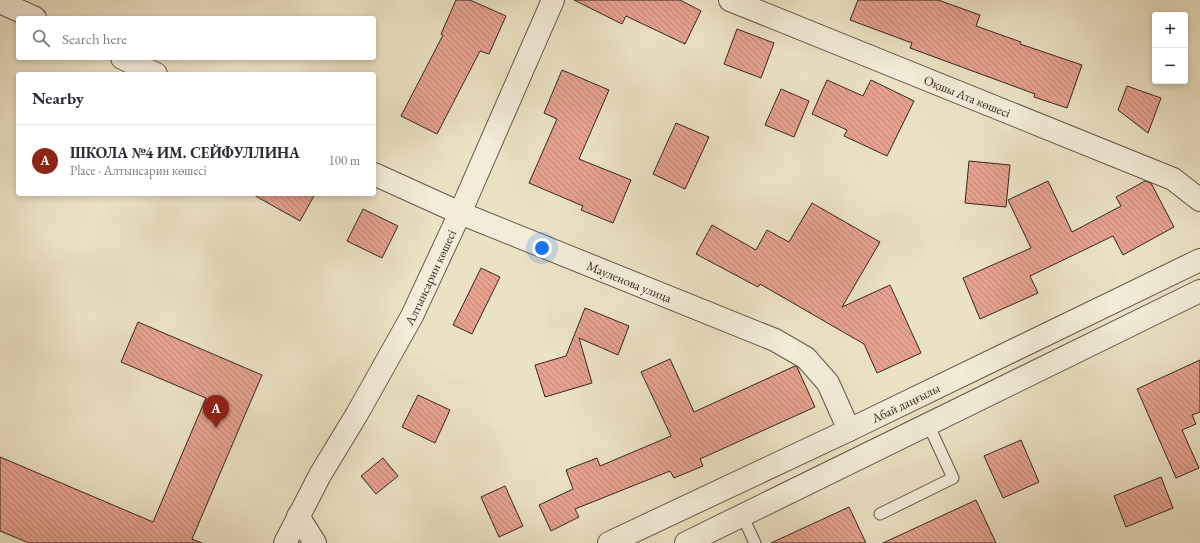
<!DOCTYPE html>
<html lang="en">
<head>
<meta charset="utf-8">
<style>
  :root { --surface:#fff; --page:#f7f7f7; --text:#2b2b33; --muted:#7c7c81; --line:#e1e1e2; --accent:#8f2418 }
  body { margin:0; font-family:"EB Garamond",serif; background:var(--page); color:var(--text) }
  .controls { position:absolute; right:12px; top:12px; display:grid; overflow:hidden; border-radius:4px; box-shadow:0 2px 6px #0003 }
  .controls button { width:36px; height:36px; display:grid; place-items:center; padding:0; border:0; border-bottom:1px solid var(--line); background:var(--surface); color:var(--text); font:20px sans-serif }
  .you { position:absolute; left:542px; top:248px; width:14px; height:14px; margin:-10px; border:3px solid #fff; border-radius:50%; background:#1a73e8; box-shadow:0 0 0 6px #1a73e833 }
  .badge { display:grid; place-items:center; width:26px; height:26px; border-radius:50%; background:var(--accent); color:#fff; font-size:13px; font-weight:700 }
  .pin { position:absolute; translate:-50% -33px; filter:drop-shadow(0 1px 2px #0008) }
  .pin::after { content:''; position:absolute; top:21px; width:14px; height:12px; background:inherit; clip-path:polygon(0 0,100% 0,50% 100%) }
  .list { margin:0; padding:0; list-style:none }
  h2 { display:flex; justify-content:space-between; align-items:center; height:52px; margin:0; padding:0 16px; font-size:17px }
  h2 small { font-size:13px; font-weight:400; color:var(--muted) }
  .list li { display:grid; grid-template-columns:26px 1fr auto; gap:12px; align-items:center; box-sizing:border-box; height:72px; padding:0 16px; border-top:1px solid var(--line) }
  .list b { display:block; font-size:15px; white-space:nowrap }
  .list p { margin:0; font-size:13px; white-space:nowrap; color:var(--muted) }
  .list em { font-size:13px; font-style:normal; color:var(--muted) }
  .icon { flex:none; width:22px; height:22px; fill:none; stroke:currentColor; stroke-width:2; stroke-linecap:round; stroke-linejoin:round }
  .map { position:relative; flex:none; width:1200px; height:543px; overflow:hidden }
  .search { position:absolute; background:var(--surface); box-shadow:0 2px 6px #0003; left:16px; top:16px; width:360px; height:44px; display:flex; align-items:center; gap:10px; box-sizing:border-box; padding:0 14px; border-radius:4px; color:var(--muted); font-size:15px }
  .panel { position:absolute; background:var(--surface); box-shadow:0 2px 6px #0003; left:16px; top:72px; width:360px; height:124px; border-radius:4px }
  .map>svg:first-child { display:block }
  .building { fill:url(#building-back-hatch); stroke:#362720 }
  .lines { fill:none; stroke-linecap:round; stroke-linejoin:round }
  .service-casing { stroke:#635649; stroke-width:13 }
  .minor-casing { stroke:#635649; stroke-width:24 }
  .tertiary-casing { stroke:#635649; stroke-width:24 }
  .service { stroke:#f2ecd8; stroke-width:11 }
  .minor { stroke:#f2ecd8; stroke-width:22 }
  .tertiary { stroke:#f2ecd8; stroke-width:22 }
  .labels { text-anchor:middle; stroke-width:4; stroke-linejoin:round; paint-order:stroke }
  .street-label { font-size:13px; fill:#362720; stroke:#f2ecd8 }
</style>
</head>
<body>
<div class="map">
<svg width="1200" height="543" viewBox="0 0 1200 543">
  <defs>
    <pattern id="building-back-hatch" width="6" height="6" patternUnits="userSpaceOnUse"><rect width="6" height="6" fill="#e6a28f"/><path d="M-1 5l2 2M0 0l6 6M5-1l2 2" fill="none" stroke="#bb8474"/></pattern>
  </defs>
  <rect width="100%" height="100%" fill="#ebe2c3"/>
  <filter id="stains"><feTurbulence type="fractalNoise" baseFrequency=".005" numOctaves="4"/><feColorMatrix values="0 0 0 0 .2 0 0 0 0 .09 0 0 0 0 .02 0 0 0 .5 -.17"/></filter>
  <radialGradient id="worn" r=".72"><stop offset=".6" stop-color="#630" stop-opacity="0"/><stop offset="1" stop-color="#630" stop-opacity=".3"/></radialGradient>
  <g class="building">
    <path d="M456,0H470L506,16L489,54L480,51L437,134L401,116L443,35L441,34Z"/>
    <path d="M574,0H680L701,11L685,44L626,16L622,24Z"/>
    <path d="M858,0H938L980,15L976,26L1021,42L1020,44L1082,65L1067,108L1034,97L1035,94L910,48L912,43L850,20Z"/>
    <path d="M737,29L774,43L761,78L724,64Z"/>
    <path d="M562,70L609,90L579,159L631,180L613,223L581,210L583,206L529,183L557,119L544,113Z"/>
    <path d="M827,80L863,96L871,80L914,101L887,156L844,136L847,130L812,114Z"/>
    <path d="M1127,86L1161,98L1148,133L1118,110Z"/>
    <path d="M781,89L809,101L794,137L765,125Z"/>
    <path d="M676,123L709,137L685,189L653,174Z"/>
    <path d="M969,161L1010,165L1006,207L965,203Z"/>
    <path d="M1048,181L1072,232L1121,206L1116,197L1145,181L1151,183L1174,227L1123,255L1113,236L1030,276L1038,293L980,319L963,278L1031,248L1008,200Z"/>
    <path d="M252,194H315L300,221Z"/>
    <path d="M812,203L880,242L842,307L890,285L921,353L877,373L864,344L760,284L758,287L696,254L712,225L756,250L767,230L789,242Z"/>
    <path d="M363,209L398,226L382,258L347,241Z"/>
    <path d="M481,268L500,277L472,334L453,325Z"/>
    <path d="M585,308L629,326L618,355L579,338L592,383L545,397L535,365L566,356Z"/>
    <path d="M138,322L262,375L192,539L202,543H29L0,531V457L153,522L206,398L121,362Z"/>
    <path d="M670,359L694,412L795,366L797,367L815,407L700,459L703,466L674,478L670,471L575,509L579,517L551,531L539,505L573,489L566,470L597,458L600,466L671,436L641,372Z"/>
    <path d="M1200,360V412L1192,415L1196,424L1182,430L1199,468L1176,478L1137,389Z"/>
    <path d="M418,395L450,410L435,443L402,427Z"/>
    <path d="M1021,440L1039,482L1003,498L984,456Z"/>
    <path d="M383,458L398,476L376,494L361,476Z"/>
    <path d="M1161,477L1173,508L1126,527L1114,496Z"/>
    <path d="M505,486L523,526L499,537L481,497Z"/>
    <path d="M976,500L996,543H883Z"/>
    <path d="M849,507L866,543H771Z"/>
  </g>
  <g class="lines">
    <defs>
      <g id="service">
        <path d="M880,514L953,478L928,424"/>
        <path d="M742,515L755,543"/>
      </g>
      <g id="minor">
        <path id="s1" d="M730,0L1173,179L1200,200"/>
        <path d="M0,2L35,18"/>
        <path d="M122,58L156,74"/>
        <path id="s2" d="M374,174L460,213L775,340L806,358L828,383L849,430"/>
        <path d="M298,516L315,543"/>
        <path id="s3" d="M285,543L320,475L357,414L412,316L460,213L553,0"/>
      </g>
      <g id="tertiary">
        <path id="s4" d="M609,543L849,430L1200,260"/>
        <path d="M686,543L1200,291"/>
      </g>
    </defs>
    <use href="#service" class="service-casing"/>
    <use href="#minor" class="minor-casing"/>
    <use href="#tertiary" class="tertiary-casing"/>
    <use href="#service" class="service"/>
    <use href="#minor" class="minor"/>
    <use href="#tertiary" class="tertiary"/>
  </g>
  <g class="labels">
    <g class="street-label">
      <text dy="5" stroke="none"><textPath href="#s1" startOffset="256">Оқшы Ата көшесі</textPath></text>
      <text dy="5" stroke="none"><textPath href="#s3" startOffset="303">Алтынсарин көшесі</textPath></text>
      <text dy="5" stroke="none"><textPath href="#s2" startOffset="277">Мауленова улица</textPath></text>
      <text dy="5" stroke="none"><textPath href="#s4" startOffset="328">Абай даңғылы</textPath></text>
    </g>
  </g>
  <rect width="100%" height="100%" filter="url(#stains)"/>
  <rect width="100%" height="100%" fill="url(#worn)"/>
</svg>
<div class="controls">
<button>+</button>
<button>−</button>
</div>
<div class="you"></div>
<div class="pin badge" style="left:216px;top:428px">A</div>
<div class="search"><svg class="icon" aria-label="search" viewBox="0 0 24 24"><circle cx="10" cy="10" r="6"/><path d="M15 15l6 6"/></svg>Search here</div>
<section class="panel">
<h2>Nearby<small></small></h2>
<ul class="list">
<li><span class="badge">A</span><div><b>ШКОЛА №4 ИМ. СЕЙФУЛЛИНА</b><p>Place · Алтынсарин көшесі</p></div><em>100 m</em></li>
</ul>
</section>
</div>
</body>
</html>
